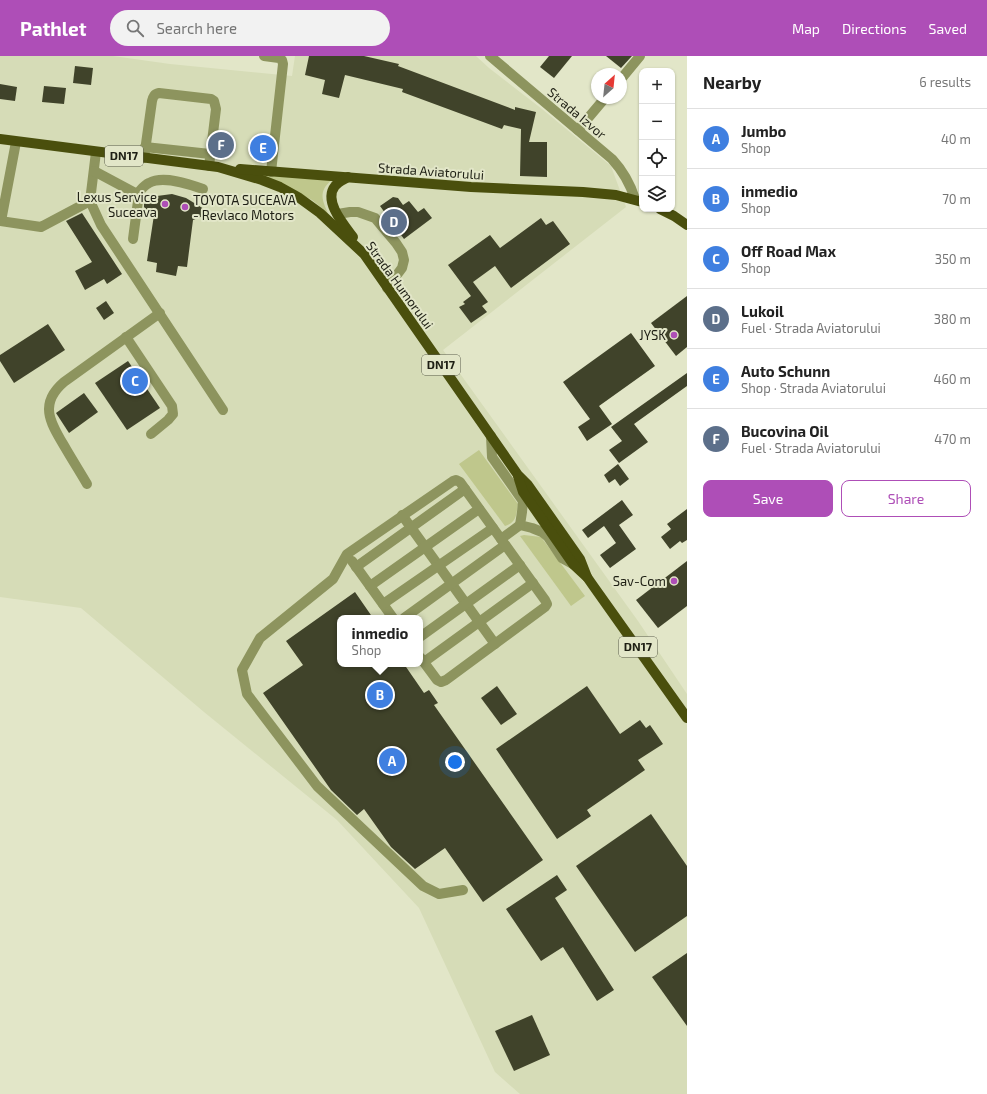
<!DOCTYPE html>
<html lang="en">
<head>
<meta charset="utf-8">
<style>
  :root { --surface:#fff; --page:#f2f2f2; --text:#222; --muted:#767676; --line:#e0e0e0; --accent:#ae4eb7 }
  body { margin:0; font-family:"Exo 2",sans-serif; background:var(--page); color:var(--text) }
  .controls { position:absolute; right:12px; top:12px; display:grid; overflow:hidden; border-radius:8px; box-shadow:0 1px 3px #0004 }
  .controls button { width:36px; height:36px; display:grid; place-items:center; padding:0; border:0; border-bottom:1px solid var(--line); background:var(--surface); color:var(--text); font:20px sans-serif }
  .compass { position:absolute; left:591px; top:12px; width:36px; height:36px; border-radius:50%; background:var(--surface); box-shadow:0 1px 3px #0004; rotate:27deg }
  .you { position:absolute; left:455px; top:706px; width:14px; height:14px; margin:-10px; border:3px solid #fff; border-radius:50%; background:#1a73e8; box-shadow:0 0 0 6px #1a73e833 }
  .badge { display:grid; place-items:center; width:26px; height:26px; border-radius:50%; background:var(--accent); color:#fff; font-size:13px; font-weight:700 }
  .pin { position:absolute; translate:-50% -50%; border:2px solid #fff; box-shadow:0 1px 4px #0006 }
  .popup { position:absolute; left:337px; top:559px; width:86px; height:52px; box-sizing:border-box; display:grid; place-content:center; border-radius:8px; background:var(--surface); filter:drop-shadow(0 1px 3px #0005); font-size:13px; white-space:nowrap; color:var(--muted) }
  .popup b { font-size:15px; color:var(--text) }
  .popup::after { content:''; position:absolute; left:50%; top:100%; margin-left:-8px; border:8px solid transparent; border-top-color:var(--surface) }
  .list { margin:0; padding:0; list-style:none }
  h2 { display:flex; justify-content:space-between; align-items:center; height:52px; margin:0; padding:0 16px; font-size:17px }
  h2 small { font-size:13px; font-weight:400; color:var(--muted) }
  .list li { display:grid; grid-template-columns:26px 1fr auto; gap:12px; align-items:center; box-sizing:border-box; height:60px; padding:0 16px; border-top:1px solid var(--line) }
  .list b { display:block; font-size:15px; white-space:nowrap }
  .list p { margin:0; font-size:13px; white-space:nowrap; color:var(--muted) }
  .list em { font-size:13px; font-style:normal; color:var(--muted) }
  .actions { display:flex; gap:8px; padding:12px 16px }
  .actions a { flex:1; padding:9px 0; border:1px solid var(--accent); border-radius:8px; text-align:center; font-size:14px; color:var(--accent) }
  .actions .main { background:var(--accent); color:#fff }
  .icon { flex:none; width:22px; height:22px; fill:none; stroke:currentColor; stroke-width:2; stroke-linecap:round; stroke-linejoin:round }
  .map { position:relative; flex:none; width:687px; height:1038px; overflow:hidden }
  header { display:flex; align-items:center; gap:24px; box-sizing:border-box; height:56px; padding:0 20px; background:var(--accent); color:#fff }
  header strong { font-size:19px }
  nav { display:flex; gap:22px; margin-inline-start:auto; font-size:14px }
  .search { width:280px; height:36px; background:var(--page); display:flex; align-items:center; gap:10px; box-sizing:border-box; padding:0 14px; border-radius:22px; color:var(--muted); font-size:15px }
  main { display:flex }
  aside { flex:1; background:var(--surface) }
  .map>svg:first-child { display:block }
  .built { fill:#d6dcb7; fill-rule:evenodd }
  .green { fill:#bfc78c }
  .building { fill:#40432a }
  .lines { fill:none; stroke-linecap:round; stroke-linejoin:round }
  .minor { stroke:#8d945e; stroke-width:10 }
  .major { stroke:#4a4f0d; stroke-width:10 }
  .poi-dot { fill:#ae4eb7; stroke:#e2e6c8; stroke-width:1.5 }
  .labels { text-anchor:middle; stroke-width:4; stroke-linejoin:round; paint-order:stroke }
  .shield { fill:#e2e6c8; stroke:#595b4a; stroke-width:1 }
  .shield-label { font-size:12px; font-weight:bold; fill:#1e1f14 }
  .street-label { font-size:13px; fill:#1e1f14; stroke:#e2e6c8 }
  .poi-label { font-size:13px; fill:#1e1f14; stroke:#e2e6c8; text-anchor:end }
</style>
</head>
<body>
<header>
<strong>Pathlet</strong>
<div class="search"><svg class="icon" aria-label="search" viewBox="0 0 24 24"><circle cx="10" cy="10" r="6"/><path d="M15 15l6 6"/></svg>Search here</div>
<nav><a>Map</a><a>Directions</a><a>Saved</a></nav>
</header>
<main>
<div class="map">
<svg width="687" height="1038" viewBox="0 0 687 1038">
  <rect width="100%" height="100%" fill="#e2e6c8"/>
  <path class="built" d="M0,0H113L170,8L292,20L295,0H476L489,12L542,53L611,110L626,151L443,294L638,565L687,638V1038H520L495,1016L419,852L337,764L204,656L81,552L0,541ZM340,562H420V608H340Z"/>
  <g class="green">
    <path d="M267,118L333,123C319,134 321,142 328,157L312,144L297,136L266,121Z"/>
    <path d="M479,394L518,448C516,459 517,466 505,470L459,408Z"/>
    <path d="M524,479L541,481L585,540L571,550L520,480Z"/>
  </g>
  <g class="building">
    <path d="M309,0H364L399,8L398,10L515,54V51L536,56L529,86H547V121L520,120L521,73L504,69L502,73L402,36L403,33L345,19L339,42L322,38L325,24L305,19Z"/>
    <path d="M549,0H572L554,22L540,11Z"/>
    <path d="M606,0H632L621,12Z"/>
    <path d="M75,10L93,12L91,29L73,27Z"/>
    <path d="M0,28L17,31L15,45L0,43Z"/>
    <path d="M44,30L66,32L64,48L42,46Z"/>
    <path d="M172,138L186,142L204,153L208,158L193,164L187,211L178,210L176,220L156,216L157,207L147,205L154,159L149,156L144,151V148L157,140Z"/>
    <path d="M393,141L398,142L403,149L409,145L418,156L424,152L432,162L404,183L380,150Z"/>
    <path d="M82,157L122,218L107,228L104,223L85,234L75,215L92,206L66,165Z"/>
    <path d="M541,162L546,169L553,165L570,188L511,232L495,210L473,226L488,246L482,250L487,256L471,267L459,251L465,248L463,246L471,240L448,209L490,179L500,192Z"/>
    <path d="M687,240V291L676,300L651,267Z"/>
    <path d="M106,245L114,257L104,264L96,252Z"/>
    <path d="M48,268L65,294L14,327L0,305V299Z"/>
    <path d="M631,277L655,310L599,350L612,368L587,385L578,371L590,363L563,326Z"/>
    <path d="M128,305L160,352L127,374L95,327Z"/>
    <path d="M687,317V330L634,368L648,386L619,407L609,394L622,385L611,371Z"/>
    <path d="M84,337L98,356L69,377L56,357Z"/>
    <path d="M618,408L629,423L620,430L615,423L609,427L604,419Z"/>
    <path d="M622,444L633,459L619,469L636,493L610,512L600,499L616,487L604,470L588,482L582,474Z"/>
    <path d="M687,453V484L682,487L680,485L670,493L661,481L671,473L667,468Z"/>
    <path d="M687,505V550L658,572L636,544Z"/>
    <path d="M355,536L373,562H340V608H404L424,637L429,634L438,647L434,649L543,804L483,846L445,792L415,813L391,791L364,753L357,759L331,734L263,637L303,609L286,585Z"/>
    <path d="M497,630L517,658L501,669L481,642Z"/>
    <path d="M587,630L620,678L640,664L646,672L650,669L663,688L638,704L645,714L587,754L591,760L557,783L496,693Z"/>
    <path d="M651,758L687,810V860L635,896L576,810Z"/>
    <path d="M557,819L567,834L555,842L614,934L597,945L563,891L541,905L506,853Z"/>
    <path d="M687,897V970L652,921Z"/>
    <path d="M532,959L550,999L514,1015L495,975Z"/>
  </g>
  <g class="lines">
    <g class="minor">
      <path d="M264,0L279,2L282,4L283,8L271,116"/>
      <path d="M490,0L612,103C623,115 630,127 635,143"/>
      <path d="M621,23L640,0"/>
      <path d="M578,74L605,42"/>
      <path d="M145,91L210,98"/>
      <path d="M96,96L90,145L101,169L223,354"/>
      <path d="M144,102L152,45C153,41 154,38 159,37L211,43L214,45L216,53L209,110"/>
      <path d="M94,115L137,138"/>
      <path d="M338,158L350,156H358L375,162L396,187L402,196L404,204L402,212L387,232"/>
      <path d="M0,165L41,171L90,145"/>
      <path d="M1,165L16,86"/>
      <path d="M133,183L138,145L137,138C141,134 144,129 149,127C163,119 189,128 203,133"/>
      <path d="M126,281L172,350L173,358L168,364L151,378"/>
      <path d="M491,380L492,401L523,445L522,456L520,469L532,472L542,476L548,481L562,502L573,508"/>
      <path d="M87,428C80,416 73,405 66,393C52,369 37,349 64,326L160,257"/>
      <path d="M402,459L495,588"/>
      <path d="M501,483L520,469"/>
      <path d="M352,505L393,562"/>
      <path d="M356,511L465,433"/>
      <path d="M370,530L479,453"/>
      <path d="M383,548L493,472"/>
      <path d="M404,562L505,489"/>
      <path d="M420,581L520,509"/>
      <path d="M420,601L437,624L441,626L446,624L545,551L547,548L545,544L465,433L460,426L456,424L453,425L347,498L333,523L260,582L242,614L247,638L317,730L423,830L439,838L463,834"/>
      <path d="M424,606L533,527"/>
    </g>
    <g class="major">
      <path d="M0,83L218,111L262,124L280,131L298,141L320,157L364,198L518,419L528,429L580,503L587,521"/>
      <path d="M240,113L471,131L583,136L616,139L642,146"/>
      <path d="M348,121C343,124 338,126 335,130C323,145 344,169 353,181"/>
      <path d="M660,153L674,160L687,169"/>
      <path d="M518,420L523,436L573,508L587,521L594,531L687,662"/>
    </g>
  </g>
  <g class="poi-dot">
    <circle cx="165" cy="148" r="4"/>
    <circle cx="185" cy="151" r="4"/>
    <circle cx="674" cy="279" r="4"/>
    <circle cx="674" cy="525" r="4"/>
  </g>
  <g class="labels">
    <g class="shield">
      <rect x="105" y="90" width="38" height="20" rx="3"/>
      <rect x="422" y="299" width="38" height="20" rx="3"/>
      <rect x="619" y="581" width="38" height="20" rx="3"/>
    </g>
    <g class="shield-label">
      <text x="124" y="104">DN17</text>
      <text x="441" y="313">DN17</text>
      <text x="638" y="595">DN17</text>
    </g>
    <g class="street-label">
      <text transform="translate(577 57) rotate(40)" y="5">Strada Izvor</text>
      <text transform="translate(431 115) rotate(4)" y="5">Strada Aviatorului</text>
      <text transform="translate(400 229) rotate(54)" y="5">Strada Humorului</text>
    </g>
    <g class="poi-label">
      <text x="157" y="146">Lexus Service<tspan x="157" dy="15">Suceava</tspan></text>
      <text x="193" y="149" text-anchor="start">TOYOTA SUCEAVA<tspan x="193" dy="15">- Revlaco Motors</tspan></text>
      <text x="666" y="284">JYSK</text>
      <text x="666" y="530">Sav-Com</text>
    </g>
  </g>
</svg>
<div class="controls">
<button>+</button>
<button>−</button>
<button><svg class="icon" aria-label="locate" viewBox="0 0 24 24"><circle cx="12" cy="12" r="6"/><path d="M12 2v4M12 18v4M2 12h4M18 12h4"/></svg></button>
<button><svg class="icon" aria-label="layers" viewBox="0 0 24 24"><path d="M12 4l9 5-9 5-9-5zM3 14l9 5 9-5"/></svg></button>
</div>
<svg class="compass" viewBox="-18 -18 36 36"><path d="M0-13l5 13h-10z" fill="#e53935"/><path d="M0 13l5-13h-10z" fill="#767676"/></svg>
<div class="you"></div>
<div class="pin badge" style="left:392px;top:705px;background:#3f7fe0">A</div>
<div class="pin badge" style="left:380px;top:639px;background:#3f7fe0">B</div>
<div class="popup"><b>inmedio</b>Shop</div>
<div class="pin badge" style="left:135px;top:325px;background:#3f7fe0">C</div>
<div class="pin badge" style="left:394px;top:166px;background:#5c6f8a">D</div>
<div class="pin badge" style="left:263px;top:92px;background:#3f7fe0">E</div>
<div class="pin badge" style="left:221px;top:89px;background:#5c6f8a">F</div>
</div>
<aside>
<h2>Nearby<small>6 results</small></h2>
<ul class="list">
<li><span class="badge" style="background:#3f7fe0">A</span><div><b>Jumbo</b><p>Shop</p></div><em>40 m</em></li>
<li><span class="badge" style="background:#3f7fe0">B</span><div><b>inmedio</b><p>Shop</p></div><em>70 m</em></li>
<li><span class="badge" style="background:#3f7fe0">C</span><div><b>Off Road Max</b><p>Shop</p></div><em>350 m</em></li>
<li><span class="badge" style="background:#5c6f8a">D</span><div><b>Lukoil</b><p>Fuel · Strada Aviatorului</p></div><em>380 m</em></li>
<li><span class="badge" style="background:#3f7fe0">E</span><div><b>Auto Schunn</b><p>Shop · Strada Aviatorului</p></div><em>460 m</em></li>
<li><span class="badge" style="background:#5c6f8a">F</span><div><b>Bucovina Oil</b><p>Fuel · Strada Aviatorului</p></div><em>470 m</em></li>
</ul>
<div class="actions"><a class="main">Save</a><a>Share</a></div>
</aside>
</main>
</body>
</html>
